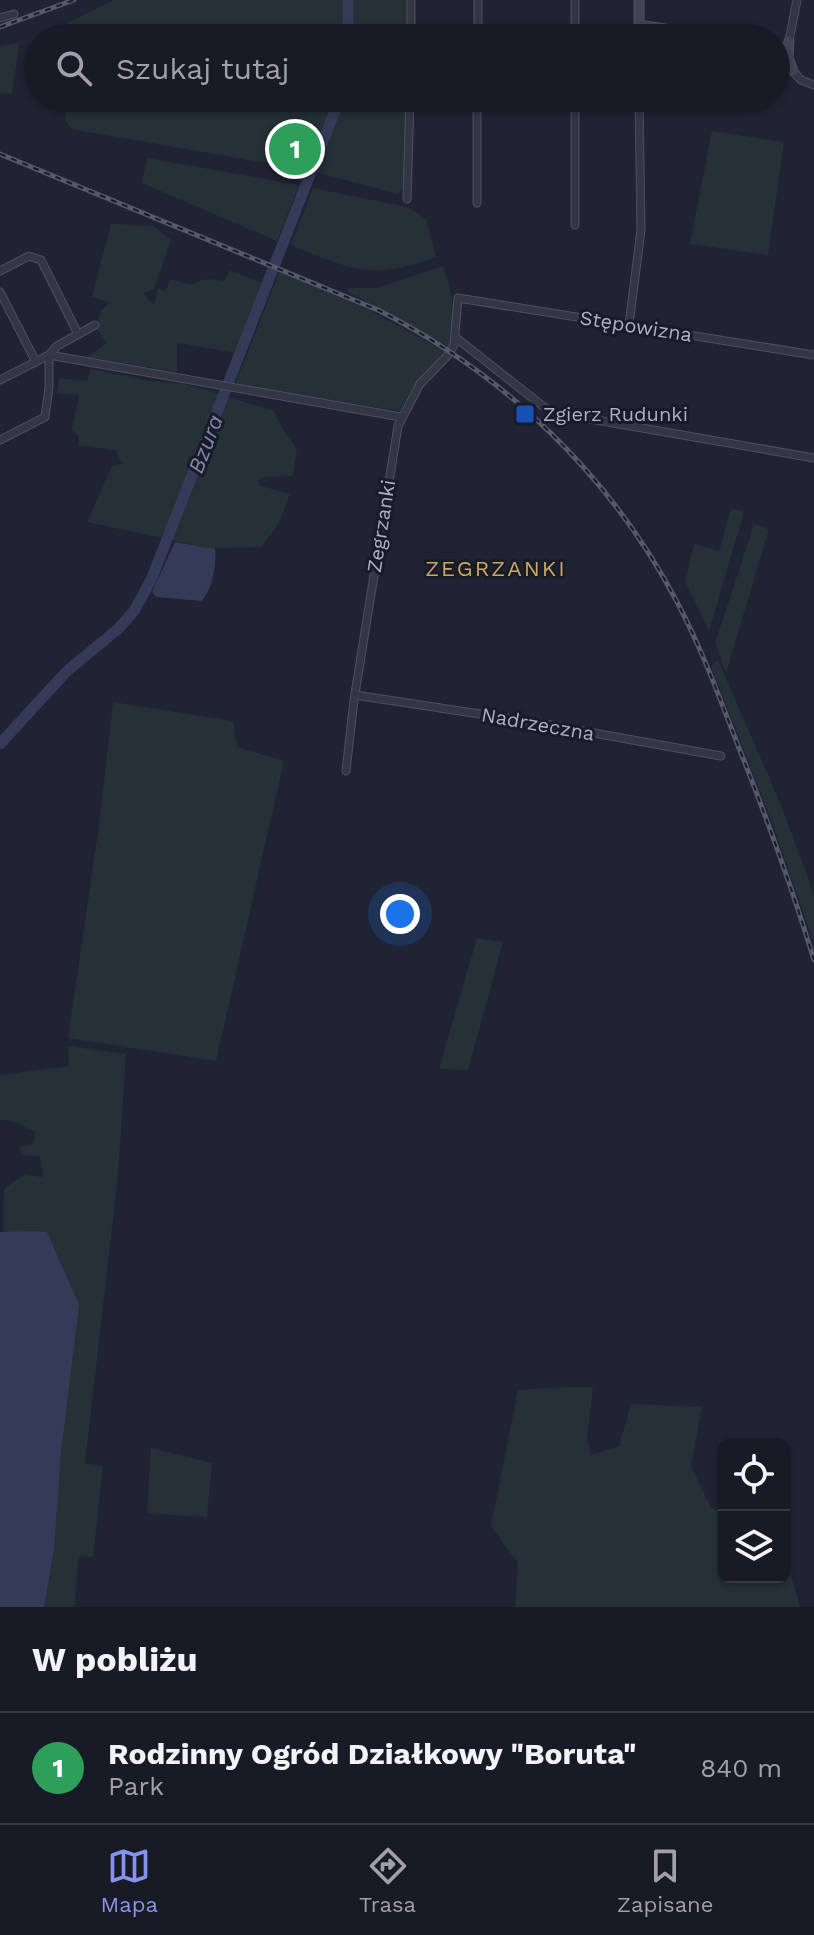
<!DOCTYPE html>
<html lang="pl">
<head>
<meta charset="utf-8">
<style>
  :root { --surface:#181a26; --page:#252732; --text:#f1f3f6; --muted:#9fa1a7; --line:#363843; --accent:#8693ed }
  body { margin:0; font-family:"Work Sans",sans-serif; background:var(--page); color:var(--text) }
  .controls { position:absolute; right:24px; bottom:24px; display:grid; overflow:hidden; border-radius:12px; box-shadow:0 2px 6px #0004 }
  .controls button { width:72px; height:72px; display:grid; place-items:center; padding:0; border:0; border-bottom:2px solid var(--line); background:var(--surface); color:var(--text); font:40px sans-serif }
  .you { position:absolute; left:400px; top:914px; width:28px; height:28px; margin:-20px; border:6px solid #fff; border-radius:50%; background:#1a73e8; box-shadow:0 0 0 12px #1a73e833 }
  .badge { display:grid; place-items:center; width:52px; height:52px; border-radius:50%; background:var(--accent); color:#fff; font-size:26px; font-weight:700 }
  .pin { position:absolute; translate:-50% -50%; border:4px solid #fff; box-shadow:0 2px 8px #0006 }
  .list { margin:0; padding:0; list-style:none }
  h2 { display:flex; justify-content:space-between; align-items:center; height:104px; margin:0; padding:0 32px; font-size:34px }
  h2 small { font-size:26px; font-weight:400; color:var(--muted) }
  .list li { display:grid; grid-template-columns:52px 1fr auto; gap:24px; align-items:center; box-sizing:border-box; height:112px; padding:0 32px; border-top:2px solid var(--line) }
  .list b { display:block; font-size:30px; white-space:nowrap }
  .list p { margin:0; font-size:26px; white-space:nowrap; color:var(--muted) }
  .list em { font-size:26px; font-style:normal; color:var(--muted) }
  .icon { flex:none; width:44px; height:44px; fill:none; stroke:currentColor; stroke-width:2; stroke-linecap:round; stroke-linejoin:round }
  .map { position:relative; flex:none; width:814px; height:1607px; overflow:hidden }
  .search { position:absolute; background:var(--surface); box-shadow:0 2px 6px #0004; left:24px; right:24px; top:24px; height:88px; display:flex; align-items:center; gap:20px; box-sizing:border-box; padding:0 28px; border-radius:44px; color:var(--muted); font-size:30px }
  .sheet { height:216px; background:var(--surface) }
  nav { display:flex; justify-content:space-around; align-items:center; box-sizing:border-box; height:112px; border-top:2px solid var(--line); background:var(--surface); font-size:22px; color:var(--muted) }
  nav a { display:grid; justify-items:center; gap:4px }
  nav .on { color:var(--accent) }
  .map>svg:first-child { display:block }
  .green { fill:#253137 }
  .water { fill:#353a59 }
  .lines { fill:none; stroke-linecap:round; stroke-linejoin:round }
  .river { stroke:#353a59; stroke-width:11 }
  .street-casing { stroke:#4e505f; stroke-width:9 }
  .secondary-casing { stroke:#4e505f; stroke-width:11 }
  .street { stroke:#333644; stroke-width:7 }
  .secondary { stroke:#424456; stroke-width:9 }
  .rail-casing { stroke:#56596b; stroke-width:5 }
  .rail { stroke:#191b28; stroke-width:2; stroke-dasharray:6; stroke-linecap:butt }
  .transit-dot { fill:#1a4fb4; stroke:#191b28; stroke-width:3 }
  .labels { text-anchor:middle; stroke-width:6; stroke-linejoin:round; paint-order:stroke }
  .street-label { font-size:20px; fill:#adb0c1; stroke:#191b28 }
  .poi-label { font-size:20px; fill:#adb0c1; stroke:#191b28; text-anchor:start }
  .water-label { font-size:22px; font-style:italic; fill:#8086ac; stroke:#191b28 }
  .neighbourhood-label { font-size:22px; letter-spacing:2px; fill:#c8a961; stroke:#191b28 }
</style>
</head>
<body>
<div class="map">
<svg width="814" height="1607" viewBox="0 0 814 1607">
  <rect width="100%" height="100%" fill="#202333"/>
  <g class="green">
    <path d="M114,0H407V38H63V25Z"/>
    <path d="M19,43L12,94L0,93V46Z"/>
    <path d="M67,98H406L405,187L398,194L307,170L71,129L65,120Z"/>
    <path d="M712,131L784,142L768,255L690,244Z"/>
    <path d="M147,158L299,185L277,241L142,183Z"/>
    <path d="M313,188L407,207L426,219L436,257C371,281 352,270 291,245Z"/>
    <path d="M111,224L154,226L171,240L154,289L143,293L154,305L158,289L166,291L170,279L191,285C202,278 212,278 224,282L230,270L261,283L237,353L177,343V372L87,357L107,343L97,329L100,312L110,302L92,297Z"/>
    <path d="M443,266C451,290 460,322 449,347L347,291L349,288H377Z"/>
    <path d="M280,270L366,308L444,351L414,386L400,411L235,385Z"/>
    <path d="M91,369L150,381L186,384L274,411L283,430L297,449L293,476L261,477L258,485L290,494L279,523L261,547L208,548L87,522L112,466L125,463L120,460L116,450L78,445L79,436L72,430L79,395L57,393L59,378L87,381Z"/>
    <path d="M731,508L744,512L709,631L685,581L694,544L719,551Z"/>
    <path d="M754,524L769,529L726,673L715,643Z"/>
    <path d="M718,660L781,805L807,875L814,897V944L772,822L711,666Z"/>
    <path d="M113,702L233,721L237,747L284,761L216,1061L68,1038L99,826Z"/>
    <path d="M477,938L503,942L468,1070L439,1069Z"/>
    <path d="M68,1046L126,1054L118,1175L85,1463L103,1466L93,1557L79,1556L74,1607H34C16,1470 0,1327 4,1189L24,1175L43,1177L40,1156L24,1155L18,1147L33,1144L35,1132L14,1121L0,1120V1075L69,1066Z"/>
    <path d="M567,1387H593L587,1438L591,1455L619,1446L631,1404L702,1407L691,1466L711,1508L724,1511V1577H784V1551L800,1607H515L518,1563L491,1526L518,1390Z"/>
    <path d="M151,1448L212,1463L207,1517L147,1513Z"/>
  </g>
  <g class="water">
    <path d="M175,542L215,549C217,562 212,592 201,601L156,597L152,592Z"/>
    <path d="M31,1231L47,1232L79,1305L61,1453L54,1549L44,1607H0V1232Z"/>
  </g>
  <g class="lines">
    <g class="river">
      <path d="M348,38V0"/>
      <path d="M0,744L67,671L118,629L134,611L151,580L340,98"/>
    </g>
    <defs>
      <g id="street">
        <path d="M575,0V38"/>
        <path d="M0,18L14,14"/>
        <path d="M411,38V0"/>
        <path d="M478,38V0"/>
        <path d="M789,41L797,0"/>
        <path d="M793,71L801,80L814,85"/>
        <path d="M575,98V225"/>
        <path d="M575,105L639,106"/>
        <path d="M407,199L410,98"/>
        <path d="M477,203V98"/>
        <path d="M0,271L29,256L41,260L78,334"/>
        <path d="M0,292L36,362"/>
        <path d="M629,325L641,230L639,98"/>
        <path d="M455,337L544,407L556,413L814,458"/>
        <path d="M0,380L49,355L57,346L95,325"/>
        <path d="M0,440L45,417L49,387V355L401,417"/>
        <path d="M355,695L539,723L721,756"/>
        <path d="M346,771L354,700L398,426L420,384L448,355L454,345L458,298L814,355"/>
      </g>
      <g id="secondary">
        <path d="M639,25L722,38"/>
        <path d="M639,29V0"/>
        <path d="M789,41L788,58L793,71"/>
        <path d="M776,47L788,49"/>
      </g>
    </defs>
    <use href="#street" class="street-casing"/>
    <use href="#secondary" class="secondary-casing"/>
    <use href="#street" class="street"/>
    <use href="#secondary" class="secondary"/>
    <defs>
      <g id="rail">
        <path d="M0,27L74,0"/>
        <path d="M0,154L378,310C506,375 611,476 677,602C702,649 720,699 739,748C767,818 792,888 814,960"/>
      </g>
    </defs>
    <use href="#rail" class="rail-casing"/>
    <use href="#rail" class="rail"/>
  </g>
  <rect class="transit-dot" x="515" y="404" width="20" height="20" rx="4"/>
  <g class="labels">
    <g class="street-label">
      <text transform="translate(636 326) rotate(9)" y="7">Stępowizna</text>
      <text transform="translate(381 526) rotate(-81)" y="7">Zegrzanki</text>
      <text transform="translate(538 724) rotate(10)" y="7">Nadrzeczna</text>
    </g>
    <g class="poi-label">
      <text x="543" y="421">Zgierz Rudunki</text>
    </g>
    <g class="water-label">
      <text transform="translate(205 444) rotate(-69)" y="8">Bzura</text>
    </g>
    <g class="neighbourhood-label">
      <text x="496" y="576">ZEGRZANKI</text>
    </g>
  </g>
</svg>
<div class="controls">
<button><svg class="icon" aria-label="locate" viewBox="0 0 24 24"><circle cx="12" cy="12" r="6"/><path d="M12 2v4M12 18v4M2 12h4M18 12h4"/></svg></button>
<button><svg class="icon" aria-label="layers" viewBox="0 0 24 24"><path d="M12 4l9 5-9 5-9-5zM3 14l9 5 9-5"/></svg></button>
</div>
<div class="you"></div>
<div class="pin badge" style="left:295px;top:149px;background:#2e9e5b">1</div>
<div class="search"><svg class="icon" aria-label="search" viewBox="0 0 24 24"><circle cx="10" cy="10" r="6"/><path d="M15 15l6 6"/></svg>Szukaj tutaj</div>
</div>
<section class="sheet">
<h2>W pobliżu<small></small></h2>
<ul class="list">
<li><span class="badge" style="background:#2e9e5b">1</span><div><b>Rodzinny Ogród Działkowy &quot;Boruta&quot;</b><p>Park</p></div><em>840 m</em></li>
</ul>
</section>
<nav>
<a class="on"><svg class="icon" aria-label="map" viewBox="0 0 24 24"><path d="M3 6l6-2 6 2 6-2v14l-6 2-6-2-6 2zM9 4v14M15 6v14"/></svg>Mapa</a>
<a><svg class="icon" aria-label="directions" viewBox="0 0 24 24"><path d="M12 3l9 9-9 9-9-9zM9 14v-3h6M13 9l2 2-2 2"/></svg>Trasa</a>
<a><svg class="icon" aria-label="saved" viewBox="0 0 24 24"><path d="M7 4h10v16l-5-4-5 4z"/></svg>Zapisane</a>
</nav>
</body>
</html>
